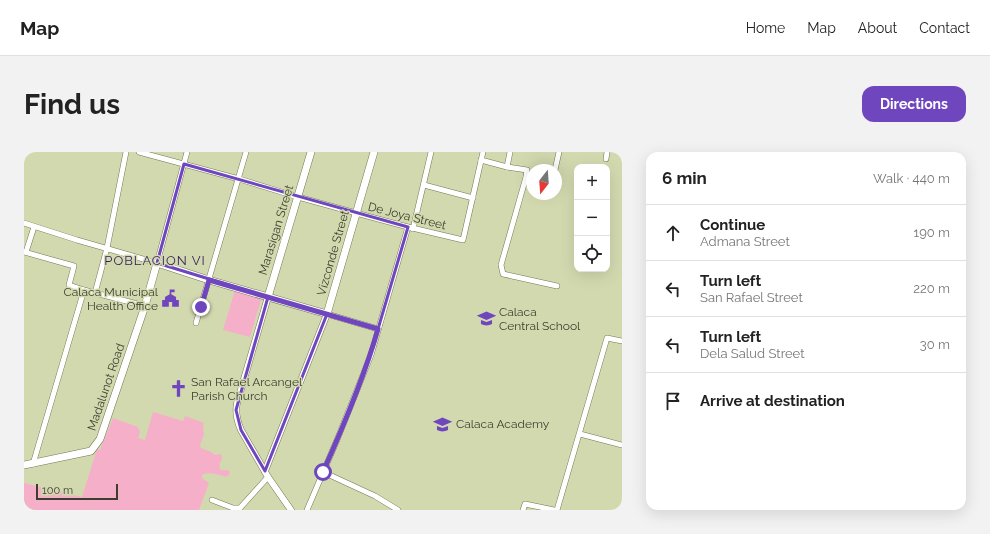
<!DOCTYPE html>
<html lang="en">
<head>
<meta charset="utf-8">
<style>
  :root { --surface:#fff; --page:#f2f2f2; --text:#222; --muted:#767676; --line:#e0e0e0; --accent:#6f46be }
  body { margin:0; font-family:Raleway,sans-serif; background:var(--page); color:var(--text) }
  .controls { position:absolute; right:12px; top:12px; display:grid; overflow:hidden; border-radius:8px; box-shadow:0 4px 16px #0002 }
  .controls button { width:36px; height:36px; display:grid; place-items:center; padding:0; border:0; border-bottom:1px solid var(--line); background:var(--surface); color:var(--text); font:20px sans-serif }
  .compass { position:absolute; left:502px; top:12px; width:36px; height:36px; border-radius:50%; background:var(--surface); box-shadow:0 4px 16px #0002; rotate:197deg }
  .scale { position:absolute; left:12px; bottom:10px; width:82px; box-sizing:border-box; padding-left:4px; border:2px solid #3c3f2e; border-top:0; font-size:11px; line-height:14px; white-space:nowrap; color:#3c3f2e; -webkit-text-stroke:3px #d3d9af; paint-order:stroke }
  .stop { position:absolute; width:12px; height:12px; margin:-9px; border:3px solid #6f46be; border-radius:50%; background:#fff }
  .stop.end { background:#6f46be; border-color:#fff; box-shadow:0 1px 4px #0008 }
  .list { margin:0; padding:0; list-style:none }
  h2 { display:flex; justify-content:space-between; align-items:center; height:52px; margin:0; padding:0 16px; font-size:17px }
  h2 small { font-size:13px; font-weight:400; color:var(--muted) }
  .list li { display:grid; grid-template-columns:26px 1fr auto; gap:12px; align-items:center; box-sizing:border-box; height:56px; padding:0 16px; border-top:1px solid var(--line) }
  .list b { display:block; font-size:15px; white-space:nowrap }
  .list p { margin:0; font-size:13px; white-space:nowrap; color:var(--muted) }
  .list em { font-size:13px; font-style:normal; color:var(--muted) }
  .icon { flex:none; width:22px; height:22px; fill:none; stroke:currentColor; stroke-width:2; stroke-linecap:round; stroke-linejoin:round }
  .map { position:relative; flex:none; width:598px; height:358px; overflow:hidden; border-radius:12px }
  header { display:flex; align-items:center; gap:24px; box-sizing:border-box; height:56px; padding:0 20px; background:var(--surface); border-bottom:1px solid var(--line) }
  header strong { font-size:19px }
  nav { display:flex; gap:22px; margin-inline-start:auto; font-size:14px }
  .intro { display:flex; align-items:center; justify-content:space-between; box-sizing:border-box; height:96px; padding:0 24px }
  h1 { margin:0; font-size:28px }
  .button { padding:10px 18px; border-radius:12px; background:var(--accent); color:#fff; font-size:14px; font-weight:700 }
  main { display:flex; gap:24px; padding:0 24px }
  aside { flex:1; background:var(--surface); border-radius:12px; box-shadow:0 4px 16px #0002 }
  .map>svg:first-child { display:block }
  .green { fill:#f5afc9 }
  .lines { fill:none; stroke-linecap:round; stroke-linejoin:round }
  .minor-casing { stroke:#727851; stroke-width:6 }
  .tertiary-casing { stroke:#727851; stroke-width:7 }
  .secondary-casing { stroke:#727851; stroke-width:8 }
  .minor { stroke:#fff; stroke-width:5 }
  .tertiary { stroke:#fff; stroke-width:6 }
  .secondary { stroke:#fff; stroke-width:7 }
  .route { stroke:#6f46be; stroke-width:5 }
  .marked { fill:none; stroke:#6f46be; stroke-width:3; stroke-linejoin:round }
  .labels { text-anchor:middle; stroke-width:3; stroke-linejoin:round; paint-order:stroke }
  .street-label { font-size:12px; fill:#3c3f2e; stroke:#d3d9af }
  .poi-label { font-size:12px; fill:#3c3f2e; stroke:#d3d9af; text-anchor:start }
  .neighbourhood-label { font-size:13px; letter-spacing:1px; fill:#311e58; stroke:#d3d9af }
</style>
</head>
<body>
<header>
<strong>Map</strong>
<nav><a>Home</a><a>Map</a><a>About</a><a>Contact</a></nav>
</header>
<div class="intro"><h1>Find us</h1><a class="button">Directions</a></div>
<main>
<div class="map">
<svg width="598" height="358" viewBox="0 0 598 358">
  <rect width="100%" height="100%" fill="#d3d9af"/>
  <g class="green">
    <path d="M211,138L235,145L237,148L226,185L199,178Z"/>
    <path d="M129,260L159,269L161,264L180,271L179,274L180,283L176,293L177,296L187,300L191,303L197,302L198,307C196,311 194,314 197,318H202L206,319L205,323L202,325C195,323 185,319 178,323V326L185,331L175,358H0V331L58,345L73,297L76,298L89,266L114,275L116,280L114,286L121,288Z"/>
  </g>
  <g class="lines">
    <defs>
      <g id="minor">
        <path d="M115,0L215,27L274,45L332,61L384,75L439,88L459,0"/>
        <path d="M582,7L583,0"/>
        <path d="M457,8L483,15L503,18L502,25L477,113L479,122L533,134"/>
        <path d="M483,15L486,0"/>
        <path d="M531,18L535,0"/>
        <path d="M400,33L449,46"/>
        <path d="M0,71L53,88L133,111L163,0"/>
        <path d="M389,77L407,0"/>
        <path d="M0,100L50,114L45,133L60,138L9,312"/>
        <path d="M2,100L10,75"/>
        <path d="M60,138L121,154"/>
        <path d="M71,141L83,96L102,0"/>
        <path d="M303,162L354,177"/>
        <path d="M172,171L222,0"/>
        <path d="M556,282L598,293"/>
        <path d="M299,320L351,344L374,358"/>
        <path d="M188,348L209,356H216L244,325"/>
        <path d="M283,358L313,288L347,203L384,75"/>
        <path d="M499,358L501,352L530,358"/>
        <path d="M533,358L583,186L598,189"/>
      </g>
      <g id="tertiary">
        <path d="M244,145L213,251C211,261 213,269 217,278L244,325L267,358"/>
        <path d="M241,319L303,162"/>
      </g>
      <g id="secondary">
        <path d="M244,145L287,0"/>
        <path d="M0,313L67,299L76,287L121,154L133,111L185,128L303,162L350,0"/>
      </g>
    </defs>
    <use href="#minor" class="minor-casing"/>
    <use href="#tertiary" class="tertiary-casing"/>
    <use href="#secondary" class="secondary-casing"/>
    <use href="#minor" class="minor"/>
    <use href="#tertiary" class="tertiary"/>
    <use href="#secondary" class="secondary"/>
  </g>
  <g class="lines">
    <path class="route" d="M177,155L185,128L354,177C340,226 320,273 299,320"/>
  </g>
  <path class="marked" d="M160,12L384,75L354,177L303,162L241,319L217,278L212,258L244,145L133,111Z"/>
  <defs>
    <symbol id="civic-bare" viewBox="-9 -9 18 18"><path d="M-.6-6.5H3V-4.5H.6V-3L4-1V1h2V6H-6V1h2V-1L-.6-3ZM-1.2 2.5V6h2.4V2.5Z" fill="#6f46be" stroke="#d3d9af" stroke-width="2.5" paint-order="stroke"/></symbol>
    <symbol id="school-bare" viewBox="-9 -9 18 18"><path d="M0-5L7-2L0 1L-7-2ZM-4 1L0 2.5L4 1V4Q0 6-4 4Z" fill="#6f46be" stroke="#d3d9af" stroke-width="2.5" paint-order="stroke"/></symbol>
    <symbol id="church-bare" viewBox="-9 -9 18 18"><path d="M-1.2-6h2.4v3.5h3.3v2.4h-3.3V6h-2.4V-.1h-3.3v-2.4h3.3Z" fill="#6f46be" stroke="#d3d9af" stroke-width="2.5" paint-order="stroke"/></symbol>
  </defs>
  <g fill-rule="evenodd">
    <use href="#civic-bare" x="134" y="134" width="25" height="25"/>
    <use href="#school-bare" x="450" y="154" width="25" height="25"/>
    <use href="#church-bare" x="142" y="224" width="25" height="25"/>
    <use href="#school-bare" x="406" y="260" width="25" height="25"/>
  </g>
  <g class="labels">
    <g class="street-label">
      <text transform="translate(383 64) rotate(14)" y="4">De Joya Street</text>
      <text transform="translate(252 78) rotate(-73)" y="4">Marasigan Street</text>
      <text transform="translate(309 101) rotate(-74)" y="4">Vizconde Street</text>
      <text transform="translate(82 235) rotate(-71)" y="4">Madalunot Road</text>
    </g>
    <g class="poi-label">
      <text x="134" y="144" text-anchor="end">Calaca Municipal<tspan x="134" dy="14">Health Office</tspan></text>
      <text x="475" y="164">Calaca<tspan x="475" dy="14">Central School</tspan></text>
      <text x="167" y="234">San Rafael Arcangel<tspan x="167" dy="14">Parish Church</tspan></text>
      <text x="432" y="276">Calaca Academy</text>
    </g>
    <g class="neighbourhood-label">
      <text x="131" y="113">POBLACION VI</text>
    </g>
  </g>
</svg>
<div class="controls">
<button>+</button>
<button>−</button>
<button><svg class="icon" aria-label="locate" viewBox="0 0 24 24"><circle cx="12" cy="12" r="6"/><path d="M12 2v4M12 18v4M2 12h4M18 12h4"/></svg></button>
</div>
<svg class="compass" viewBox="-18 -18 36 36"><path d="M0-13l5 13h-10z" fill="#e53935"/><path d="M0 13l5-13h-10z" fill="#767676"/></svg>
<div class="scale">100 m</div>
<div class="stop" style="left:299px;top:320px"></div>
<div class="stop end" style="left:177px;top:155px"></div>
</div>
<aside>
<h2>6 min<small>Walk · 440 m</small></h2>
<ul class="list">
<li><svg class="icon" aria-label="ahead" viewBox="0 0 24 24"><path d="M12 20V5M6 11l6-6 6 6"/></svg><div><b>Continue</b><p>Admana Street</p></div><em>190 m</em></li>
<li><svg class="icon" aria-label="left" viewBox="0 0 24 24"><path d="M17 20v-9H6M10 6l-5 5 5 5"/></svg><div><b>Turn left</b><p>San Rafael Street</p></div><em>220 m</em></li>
<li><svg class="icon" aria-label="left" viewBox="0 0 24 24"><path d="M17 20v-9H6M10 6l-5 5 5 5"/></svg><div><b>Turn left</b><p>Dela Salud Street</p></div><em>30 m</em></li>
<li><svg class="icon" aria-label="arrive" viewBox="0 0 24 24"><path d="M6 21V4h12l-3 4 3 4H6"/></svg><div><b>Arrive at destination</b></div></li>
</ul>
</aside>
</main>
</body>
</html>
